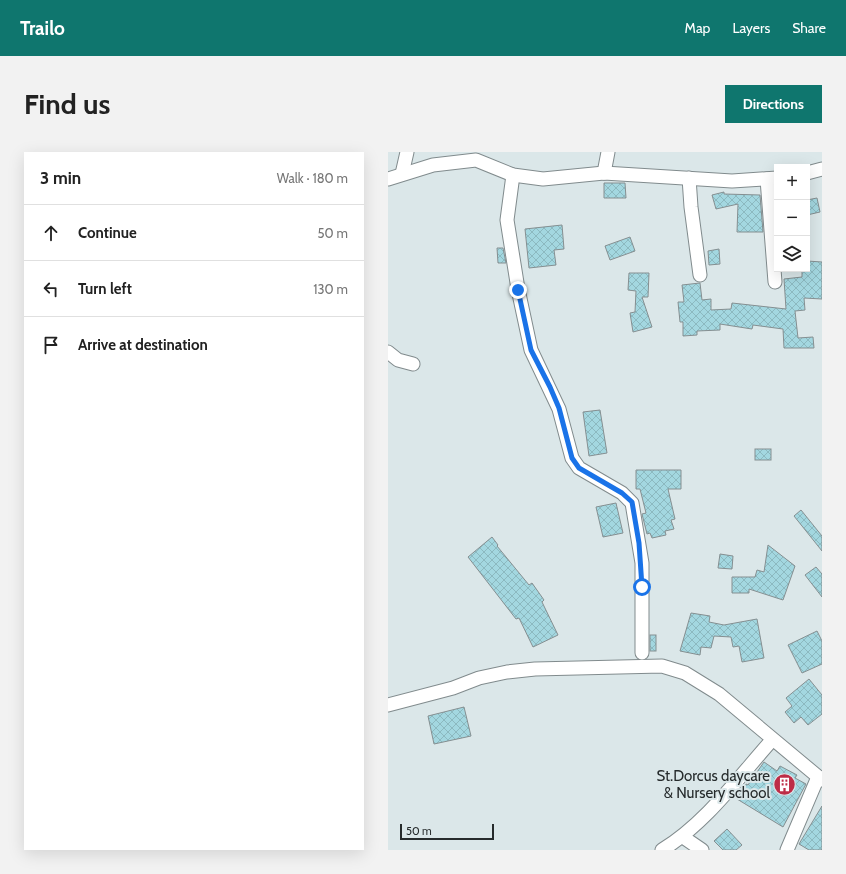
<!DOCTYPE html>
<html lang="en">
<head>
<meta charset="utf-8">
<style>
  :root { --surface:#fff; --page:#f2f2f2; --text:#222; --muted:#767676; --line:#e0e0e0; --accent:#0f766e }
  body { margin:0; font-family:Cabin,sans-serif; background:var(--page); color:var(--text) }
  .controls { position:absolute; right:12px; top:12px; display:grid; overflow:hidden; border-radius:0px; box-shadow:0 4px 16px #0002 }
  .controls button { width:36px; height:36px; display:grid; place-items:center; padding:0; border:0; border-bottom:1px solid var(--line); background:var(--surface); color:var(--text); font:20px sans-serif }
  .scale { position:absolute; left:12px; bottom:10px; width:94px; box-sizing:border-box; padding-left:4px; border:2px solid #262b2c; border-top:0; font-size:11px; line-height:14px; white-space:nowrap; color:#262b2c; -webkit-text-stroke:3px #dbe7e9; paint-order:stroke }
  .stop { position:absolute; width:12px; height:12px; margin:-9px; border:3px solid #1a73e8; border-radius:50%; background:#fff }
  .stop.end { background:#1a73e8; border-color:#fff; box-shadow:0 1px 4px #0008 }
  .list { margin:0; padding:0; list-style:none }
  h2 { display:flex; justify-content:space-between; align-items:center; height:52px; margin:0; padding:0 16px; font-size:17px }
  h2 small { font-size:13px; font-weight:400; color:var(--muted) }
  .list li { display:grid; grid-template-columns:26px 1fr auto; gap:12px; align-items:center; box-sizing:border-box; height:56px; padding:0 16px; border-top:1px solid var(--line) }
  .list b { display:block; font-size:15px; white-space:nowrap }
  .list em { font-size:13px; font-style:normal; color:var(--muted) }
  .icon { flex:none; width:22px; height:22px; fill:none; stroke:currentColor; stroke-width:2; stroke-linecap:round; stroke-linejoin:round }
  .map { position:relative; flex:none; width:434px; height:698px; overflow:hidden; border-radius:0px }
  header { display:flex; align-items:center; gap:24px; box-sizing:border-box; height:56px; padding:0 20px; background:var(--accent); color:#fff }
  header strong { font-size:19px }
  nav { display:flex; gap:22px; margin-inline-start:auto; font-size:14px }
  .intro { display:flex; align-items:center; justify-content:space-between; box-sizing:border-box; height:96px; padding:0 24px }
  h1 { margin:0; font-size:28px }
  .button { padding:10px 18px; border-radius:0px; background:var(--accent); color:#fff; font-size:14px; font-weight:700 }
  main { display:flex; gap:24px; padding:0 24px }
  aside { flex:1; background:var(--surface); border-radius:0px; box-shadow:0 4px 16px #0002 }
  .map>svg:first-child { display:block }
  .building { fill:url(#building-cross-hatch); stroke:#858f91 }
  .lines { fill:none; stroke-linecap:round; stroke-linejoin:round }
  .street-casing { stroke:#818b8d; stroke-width:15 }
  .street { stroke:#fff; stroke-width:13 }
  .route { stroke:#1a73e8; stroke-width:5 }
  .labels { text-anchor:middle; stroke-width:4; stroke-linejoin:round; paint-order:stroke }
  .poi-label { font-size:15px; fill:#262b2c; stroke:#dbe7e9; text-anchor:end }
</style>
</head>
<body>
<header>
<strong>Trailo</strong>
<nav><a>Map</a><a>Layers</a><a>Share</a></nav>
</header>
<div class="intro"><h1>Find us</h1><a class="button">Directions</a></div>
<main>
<aside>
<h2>3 min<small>Walk · 180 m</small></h2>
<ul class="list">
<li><svg class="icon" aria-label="ahead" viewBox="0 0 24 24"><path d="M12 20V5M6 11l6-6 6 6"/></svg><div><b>Continue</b></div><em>50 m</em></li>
<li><svg class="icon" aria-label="left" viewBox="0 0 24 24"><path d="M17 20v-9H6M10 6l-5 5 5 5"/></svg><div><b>Turn left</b></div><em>130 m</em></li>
<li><svg class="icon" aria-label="arrive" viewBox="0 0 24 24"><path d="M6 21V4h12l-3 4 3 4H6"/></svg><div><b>Arrive at destination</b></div></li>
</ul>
</aside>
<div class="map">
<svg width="434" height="698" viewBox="0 0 434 698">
  <defs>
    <pattern id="building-cross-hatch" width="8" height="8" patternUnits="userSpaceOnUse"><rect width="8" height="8" fill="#a3d7e0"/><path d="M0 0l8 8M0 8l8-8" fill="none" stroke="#8cb9c0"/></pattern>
  </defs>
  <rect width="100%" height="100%" fill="#dbe7e9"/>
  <g class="building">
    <path d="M216,31H237L238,46H216Z"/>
    <path d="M336,40V42L372,43L375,80H349L350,52L328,57L324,43Z"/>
    <path d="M429,46L432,60L419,63V48Z"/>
    <path d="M174,73L176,97L166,98L168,113L141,116L137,77Z"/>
    <path d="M242,85L247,99L222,108L217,94Z"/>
    <path d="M109,96H115L118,111H110Z"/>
    <path d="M331,97L332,112L321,113L320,99Z"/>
    <path d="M419,109L434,110V147L416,146L417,158L407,159L410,186L425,185L426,196H396L395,177L365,173L364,177L332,172V178L309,179V183L295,184V170H292L290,150H296L294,133L312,131L314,148L323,147V158L343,157L344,151L398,157L396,127L414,125V117H419Z"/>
    <path d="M241,121H261L260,145H254L264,175L245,180L242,161L247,160L248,139L240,138Z"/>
    <path d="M212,258L219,301L201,304L195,260Z"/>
    <rect x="367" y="297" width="16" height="11"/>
    <path d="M248,318H293V337H280L287,367L283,368L286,377L277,379L278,383L264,386L262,381L259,382L254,362L258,361L252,337H248Z"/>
    <path d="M228,351L235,381L215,385L208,355Z"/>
    <path d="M413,358L434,384V399L406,364Z"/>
    <path d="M104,385L110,393L109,394L141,433L144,431L156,448L154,450L170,483L145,495L131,466L128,467L80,405Z"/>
    <path d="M380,393L407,414L395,448L361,437V441H344V425H367L369,418L376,420Z"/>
    <path d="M332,402L345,404L344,417L330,416Z"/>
    <path d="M428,415L434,422V445L417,423Z"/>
    <path d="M303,461L322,464L321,470L336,473L369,467L376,506L354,510L351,494L345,495L343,485L326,484L323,496L313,495L312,503L292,499Z"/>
    <path d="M429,479L434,489V512L414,521L400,493Z"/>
    <rect x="262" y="483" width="6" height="16"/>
    <path d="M421,527L434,543V562L420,573L413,565L406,571L397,560L404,554L398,546Z"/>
    <path d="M76,555L83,584L46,592L40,564Z"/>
    <path d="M376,610L389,619L392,614L409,623L407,626L418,632L395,675L349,647L358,632L360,633Z"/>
    <path d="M434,654V698H421L411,692Z"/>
    <path d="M339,677L354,693L348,698H335L326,689Z"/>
  </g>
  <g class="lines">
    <defs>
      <g id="street">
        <path d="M216,21L220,0"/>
        <path d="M419,21L434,17"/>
        <path d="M14,22L19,0"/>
        <path d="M125,23L119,68L130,137L143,198L171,257L184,306L191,316L234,341L244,351L254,411V501"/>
        <path d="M301,26L303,55L312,123"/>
        <path d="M0,27L45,13L88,8L125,23L155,27L216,21L344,29L389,26"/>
        <path d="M379,27L387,130"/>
        <path d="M0,200L10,208L25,212"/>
        <path d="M0,553L65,536L91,526L119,520L147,517L274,514L297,521L331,542L434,628"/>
        <path d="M295,685L314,698"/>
        <path d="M274,698C318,671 350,626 384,588"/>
        <path d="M399,698L430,625"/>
      </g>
    </defs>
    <use href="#street" class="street-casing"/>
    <use href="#street" class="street"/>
  </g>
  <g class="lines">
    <path class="route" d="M130,138L143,198L162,235L171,256L184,306L191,316L234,341L244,350L251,391L254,435"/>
  </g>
  <defs>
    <symbol id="building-disc" viewBox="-11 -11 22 22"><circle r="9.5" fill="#bd2d47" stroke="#dbe7e9"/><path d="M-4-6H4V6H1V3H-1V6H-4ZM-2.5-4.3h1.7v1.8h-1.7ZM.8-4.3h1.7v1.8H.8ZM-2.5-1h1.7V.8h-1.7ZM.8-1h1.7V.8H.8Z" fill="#fff"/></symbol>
  </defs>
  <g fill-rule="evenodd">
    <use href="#building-disc" x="384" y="620" width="25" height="25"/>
  </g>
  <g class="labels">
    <g class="poi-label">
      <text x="382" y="629">St.Dorcus daycare<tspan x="382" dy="17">&amp; Nursery school</tspan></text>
    </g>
  </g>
</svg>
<div class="controls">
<button>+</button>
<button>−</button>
<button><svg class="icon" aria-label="layers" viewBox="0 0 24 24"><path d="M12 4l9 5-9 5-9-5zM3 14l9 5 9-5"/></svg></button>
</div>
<div class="scale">50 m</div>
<div class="stop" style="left:254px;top:435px"></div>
<div class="stop end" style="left:130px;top:138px"></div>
</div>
</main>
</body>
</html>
